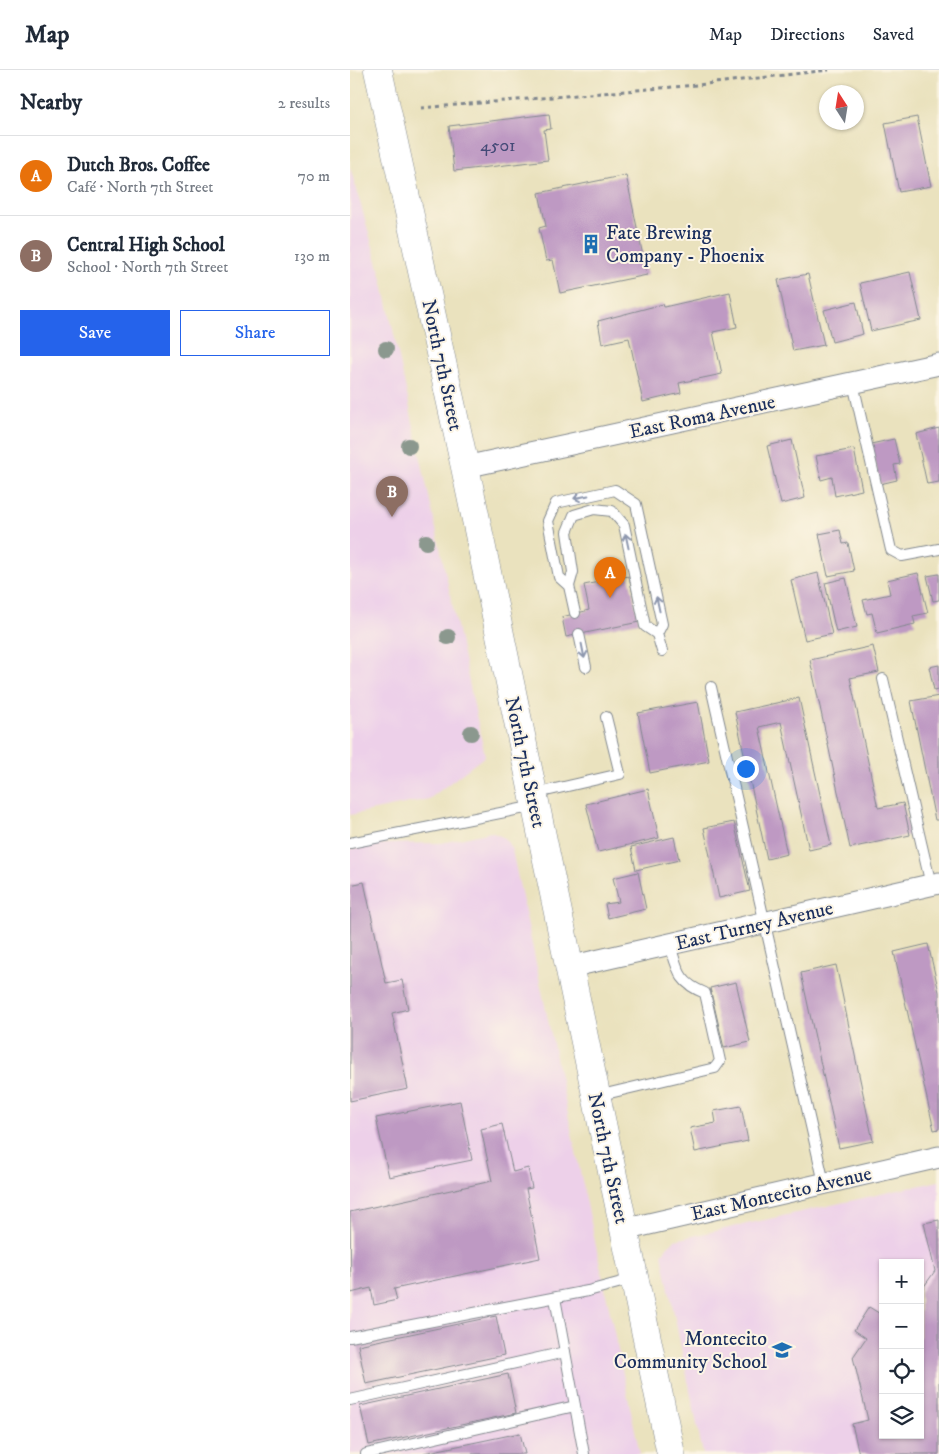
<!DOCTYPE html>
<html lang="en">
<head>
<meta charset="utf-8">
<style>
  :root { --surface:#fff; --page:#f6f6f7; --text:#1f2937; --muted:#747a83; --line:#e0e1e3; --accent:#2563eb }
  body { margin:0; font-family:"IM FELL DW Pica",serif; background:var(--page); color:var(--text) }
  .controls { position:absolute; right:15px; bottom:15px; display:grid; overflow:hidden; border-radius:0px; box-shadow:0 1px 4px #0004 }
  .controls button { width:45px; height:45px; display:grid; place-items:center; padding:0; border:0; border-bottom:1px solid var(--line); background:var(--surface); color:var(--text); font:25px sans-serif }
  .compass { position:absolute; left:469px; top:15px; width:45px; height:45px; border-radius:50%; background:var(--surface); box-shadow:0 1px 4px #0004; rotate:348deg }
  .you { position:absolute; left:395px; top:698px; width:18px; height:18px; margin:-12px; border:4px solid #fff; border-radius:50%; background:#1a73e8; box-shadow:0 0 0 8px #1a73e833 }
  .badge { display:grid; place-items:center; width:32px; height:32px; border-radius:50%; background:var(--accent); color:#fff; font-size:16px; font-weight:700 }
  .pin { position:absolute; translate:-50% -41px; filter:drop-shadow(0 1px 2px #0008) }
  .pin::after { content:''; position:absolute; top:26px; width:18px; height:15px; background:inherit; clip-path:polygon(0 0,100% 0,50% 100%) }
  .list { margin:0; padding:0; list-style:none }
  h2 { display:flex; justify-content:space-between; align-items:center; height:65px; margin:0; padding:0 20px; font-size:21px }
  h2 small { font-size:16px; font-weight:400; color:var(--muted) }
  .list li { display:grid; grid-template-columns:32px 1fr auto; gap:15px; align-items:center; box-sizing:border-box; height:80px; padding:0 20px; border-top:1px solid var(--line) }
  .list b { display:block; font-size:19px; white-space:nowrap }
  .list p { margin:0; font-size:16px; white-space:nowrap; color:var(--muted) }
  .list em { font-size:16px; font-style:normal; color:var(--muted) }
  .actions { display:flex; gap:10px; padding:15px 20px }
  .actions a { flex:1; padding:11px 0; border:1px solid var(--accent); border-radius:0px; text-align:center; font-size:18px; color:var(--accent) }
  .actions .main { background:var(--accent); color:#fff }
  .icon { flex:none; width:28px; height:28px; fill:none; stroke:currentColor; stroke-width:2; stroke-linecap:round; stroke-linejoin:round }
  .map { position:relative; flex:none; width:589px; height:1384px; overflow:hidden }
  header { display:flex; align-items:center; gap:30px; box-sizing:border-box; height:70px; padding:0 25px; background:var(--surface); border-bottom:1px solid var(--line) }
  header strong { font-size:24px }
  nav { display:flex; gap:28px; margin-inline-start:auto; font-size:18px }
  main { display:flex }
  aside { flex:1; background:var(--surface) }
  .map>svg:first-child { display:block }
  .built { fill:#edd0e9; fill-rule:evenodd }
  .building { fill:#be99c3 }
  .lines { fill:none; stroke-linecap:round; stroke-linejoin:round }
  .lane-casing { stroke:#82888e; stroke-width:12 }
  .street-casing { stroke:#82888e; stroke-width:23 }
  .primary-casing { stroke:#82888e; stroke-width:29 }
  .path { stroke:#82888e; stroke-width:3; stroke-dasharray:4 4; stroke-linecap:butt }
  .lane { stroke:#fff; stroke-width:10 }
  .street { stroke:#fff; stroke-width:21 }
  .primary { stroke:#fff; stroke-width:28 }
  .tree { fill:#8b988e }
  .oneway { stroke:#8d97ae }
  .labels { text-anchor:middle; stroke-width:4; stroke-linejoin:round; paint-order:stroke }
  .number-label { font-size:18px; fill:#444a77 }
  .poi-label { font-size:20px; fill:#1b2f5e; stroke:#fcf5e5; text-anchor:start }
  .street-label { font-size:20px; fill:#1b2f5e; stroke:#fcf5e5 }
</style>
</head>
<body>
<header>
<strong>Map</strong>
<nav><a>Map</a><a>Directions</a><a>Saved</a></nav>
</header>
<main>
<aside>
<h2>Nearby<small>2 results</small></h2>
<ul class="list">
<li><span class="badge" style="background:#e8710a">A</span><div><b>Dutch Bros. Coffee</b><p>Café · North 7th Street</p></div><em>70 m</em></li>
<li><span class="badge" style="background:#8d6e63">B</span><div><b>Central High School</b><p>School · North 7th Street</p></div><em>130 m</em></li>
</ul>
<div class="actions"><a class="main">Save</a><a>Share</a></div>
</aside>
<div class="map">
<svg width="589" height="1384" viewBox="0 0 589 1384">
  <rect width="100%" height="100%" fill="#fcf5e5"/>
  <filter id="ink" filterUnits="userSpaceOnUse"><feTurbulence type="fractalNoise" baseFrequency=".02" numOctaves="2"/><feDisplacementMap in="SourceGraphic" scale="10" xChannelSelector="R" yChannelSelector="G"/><feConvolveMatrix kernelMatrix="1 2 1 2 8 2 1 2 1" color-interpolation-filters="sRGB"/></filter>
  <filter id="wash" filterUnits="userSpaceOnUse"><feTurbulence type="fractalNoise" baseFrequency=".0096" numOctaves="4" result="noise"/><feDisplacementMap in="SourceGraphic" scale="20" xChannelSelector="R" yChannelSelector="G"/><feGaussianBlur stdDeviation="1.12" result="paint"/><feColorMatrix in="noise" values="0 0 0 0 0 0 0 0 0 0 0 0 0 0 0 0 0 1.4 0 .05"/><feComposite in="paint" operator="in"/></filter>
  <g filter="url(#wash)">
    <rect width="100%" height="100%" fill="#eae2be"/>
    <g class="built">
      <path d="M0,97L32,209L135,686L79,729L0,745Z"/>
      <path d="M141,762L155,768L162,780L290,1384H0V780L30,774L92,773Z"/>
      <path d="M589,1111V1384H353L314,1195L312,1184L317,1177L325,1170ZM533,1193H570V1365H533Z"/>
    </g>
    <g id="blocks">
      <g class="building">
        <path d="M199,44L201,59L194,60L198,90L104,101L99,56Z"/>
        <path d="M567,47L581,116L549,122L535,53Z"/>
        <path d="M276,105L297,205L210,223L203,190L196,191L189,158L196,156L189,123Z"/>
        <path d="M560,202L571,250L521,261L510,213Z"/>
        <path d="M458,204L474,275L443,281L428,210Z"/>
        <path d="M380,222L387,257L363,262L372,304L329,313L331,323L293,332L279,268L252,274L248,251L313,234L314,237Z"/>
        <path d="M506,232L513,264L482,272L474,240Z"/>
        <path d="M589,358V412L577,414L566,364Z"/>
        <path d="M544,369L550,394L544,395L547,410L530,414L521,374Z"/>
        <path d="M442,370L455,428L431,434L417,376Z"/>
        <path d="M504,379L512,420L485,426L482,407L471,410L466,386Z"/>
        <path d="M490,460L493,474L498,473L504,501L478,506L469,464Z"/>
        <path d="M468,503L482,564L455,570L441,510Z"/>
        <path d="M568,503L578,543L563,546L565,554L527,563L522,543L517,544L513,530L540,524L537,510Z"/>
        <path d="M589,504V530L583,531L577,506Z"/>
        <path d="M279,506L289,552L216,567L212,547L239,540L234,515Z"/>
        <path d="M496,508L507,557L486,562L475,513Z"/>
        <path d="M523,576L529,602L500,608L528,738L553,733L560,765L500,778L460,590Z"/>
        <path d="M589,595V619L584,620L579,597Z"/>
        <path d="M589,626V750H585L561,631Z"/>
        <path d="M449,628L481,775L459,780L431,652L409,657L437,784L417,789L385,642Z"/>
        <path d="M348,632L359,691L300,703L288,643Z"/>
        <path d="M298,719L309,768L248,782L236,734Z"/>
        <path d="M384,752L400,821L369,828L354,758Z"/>
        <path d="M324,767L329,790L286,800L281,777Z"/>
        <path d="M288,802L296,839L258,848L255,834L269,832L263,808Z"/>
        <path d="M14,812L36,913L52,910L58,939L42,943L58,1019L0,1031V815Z"/>
        <path d="M578,874L589,922V1059L584,1060L544,882Z"/>
        <path d="M486,895L523,1071L489,1078L451,903Z"/>
        <path d="M386,912L400,972L374,978L360,918Z"/>
        <path d="M110,1031L122,1090L39,1107L26,1048Z"/>
        <path d="M391,1036L398,1071L345,1082L340,1058L366,1053L364,1041Z"/>
        <path d="M152,1054L163,1102L178,1098L182,1118L176,1119L190,1188L44,1219L47,1230L24,1235L21,1218L1,1223L0,1142L142,1111L131,1059Z"/>
        <path d="M589,1150V1384H509L502,1354L518,1350L503,1287L516,1268L504,1260L519,1237L532,1245L533,1243V1365H570V1222L585,1201L574,1153Z"/>
        <path d="M146,1246L154,1285L16,1314L8,1275Z"/>
        <path d="M158,1304L166,1343L19,1375L10,1336Z"/>
        <path d="M170,1363L175,1384H74V1383Z"/>
      </g>
    </g>
  </g>
  <g filter="url(#ink)">
    <use href="#blocks" fill-opacity="0" stroke="#82888e" stroke-width="1"/>
    <g class="lines">
      <defs>
        <g id="lane">
          <path d="M503,313L541,480L552,486L589,479"/>
          <path d="M219,516L223,502L217,462L224,445L244,439L262,441L274,455L295,556L307,564"/>
          <path d="M225,543L219,516L209,507L198,451L206,433L265,420L286,434L312,554L307,564L312,581"/>
          <path d="M229,564L236,597"/>
          <path d="M533,609L581,815"/>
          <path d="M361,617L474,1113"/>
          <path d="M183,724L270,704L256,647"/>
          <path d="M0,773L185,736"/>
          <path d="M247,1026L365,998L370,991L355,923C329,913 328,901 320,875"/>
          <path d="M205,1228L234,1384"/>
          <path d="M0,1267L238,1221L283,1209"/>
          <path d="M0,1330L215,1282"/>
          <path d="M16,1384L225,1336"/>
        </g>
        <g id="street">
          <path d="M115,397L589,294"/>
          <path d="M219,897L589,813"/>
          <path d="M273,1160L589,1087"/>
        </g>
        <path id="primary" d="M28,0L115,397L321,1384"/>
      </defs>
      <use href="#lane" class="lane-casing"/>
      <use href="#street" class="street-casing"/>
      <use href="#primary" class="primary-casing"/>
      <path class="path" d="M71,38L347,15L479,0"/>
      <use href="#lane" class="lane"/>
      <use href="#street" class="street"/>
      <use href="#primary" class="primary"/>
    </g>
    <g class="tree">
      <circle cx="36" cy="279" r="8"/>
      <circle cx="59" cy="376" r="8"/>
      <circle cx="76" cy="472" r="8"/>
      <circle cx="98" cy="567" r="8"/>
      <circle cx="121" cy="663" r="8"/>
    </g>
    <defs><path id="oneway-shaft" d="M-6 0H5M1.5-3L5.5 0L1.5 3" fill="none" stroke-width="1.6" stroke-linecap="round" stroke-linejoin="round" transform="scale(1.25)"/></defs>
    <g class="oneway">
      <use href="#oneway-shaft" transform="translate(231 427) rotate(168)"/>
      <use href="#oneway-shaft" transform="translate(277 471) rotate(-102)"/>
      <use href="#oneway-shaft" transform="translate(308 534) rotate(-102)"/>
      <use href="#oneway-shaft" transform="translate(233 581) rotate(79)"/>
    </g>
  </g>
  <defs>
    <symbol id="building-bare" viewBox="-9 -9 18 18"><path d="M-4-6H4V6H1V3H-1V6H-4ZM-2.5-4.3h1.7v1.8h-1.7ZM.8-4.3h1.7v1.8H.8ZM-2.5-1h1.7V.8h-1.7ZM.8-1h1.7V.8H.8Z" fill="#1f6fb2" stroke="#fcf5e5" stroke-width="2.5" paint-order="stroke"/></symbol>
    <symbol id="school-bare" viewBox="-9 -9 18 18"><path d="M0-5L7-2L0 1L-7-2ZM-4 1L0 2.5L4 1V4Q0 6-4 4Z" fill="#1f6fb2" stroke="#fcf5e5" stroke-width="2.5" paint-order="stroke"/></symbol>
  </defs>
  <g fill-rule="evenodd">
    <use href="#building-bare" x="227" y="160" width="28" height="28"/>
    <use href="#school-bare" x="418" y="1266" width="28" height="28"/>
  </g>
  <g class="labels">
    <g class="number-label">
      <text x="148" y="81">4501</text>
    </g>
    <g class="poi-label">
      <text x="256" y="169">Fate Brewing<tspan x="256" dy="23">Company - Phoenix</tspan></text>
      <text x="417" y="1275" text-anchor="end">Montecito<tspan x="417" dy="23">Community School</tspan></text>
    </g>
    <g class="street-label">
      <text transform="translate(93 295) rotate(78)" y="7">North 7th Street</text>
      <text transform="translate(352 346) rotate(-12)" y="7">East Roma Avenue</text>
      <text transform="translate(176 692) rotate(78)" y="7">North 7th Street</text>
      <text transform="translate(404 855) rotate(-13)" y="7">East Turney Avenue</text>
      <text transform="translate(259 1088) rotate(78)" y="7">North 7th Street</text>
      <text transform="translate(431 1123) rotate(-13)" y="7">East Montecito Avenue</text>
    </g>
  </g>
</svg>
<div class="controls">
<button>+</button>
<button>−</button>
<button><svg class="icon" aria-label="locate" viewBox="0 0 24 24"><circle cx="12" cy="12" r="6"/><path d="M12 2v4M12 18v4M2 12h4M18 12h4"/></svg></button>
<button><svg class="icon" aria-label="layers" viewBox="0 0 24 24"><path d="M12 4l9 5-9 5-9-5zM3 14l9 5 9-5"/></svg></button>
</div>
<svg class="compass" viewBox="-18 -18 36 36"><path d="M0-13l5 13h-10z" fill="#e53935"/><path d="M0 13l5-13h-10z" fill="#747a83"/></svg>
<div class="you"></div>
<div class="pin badge" style="left:260px;top:528px;background:#e8710a">A</div>
<div class="pin badge" style="left:42px;top:447px;background:#8d6e63">B</div>
</div>
</main>
</body>
</html>
